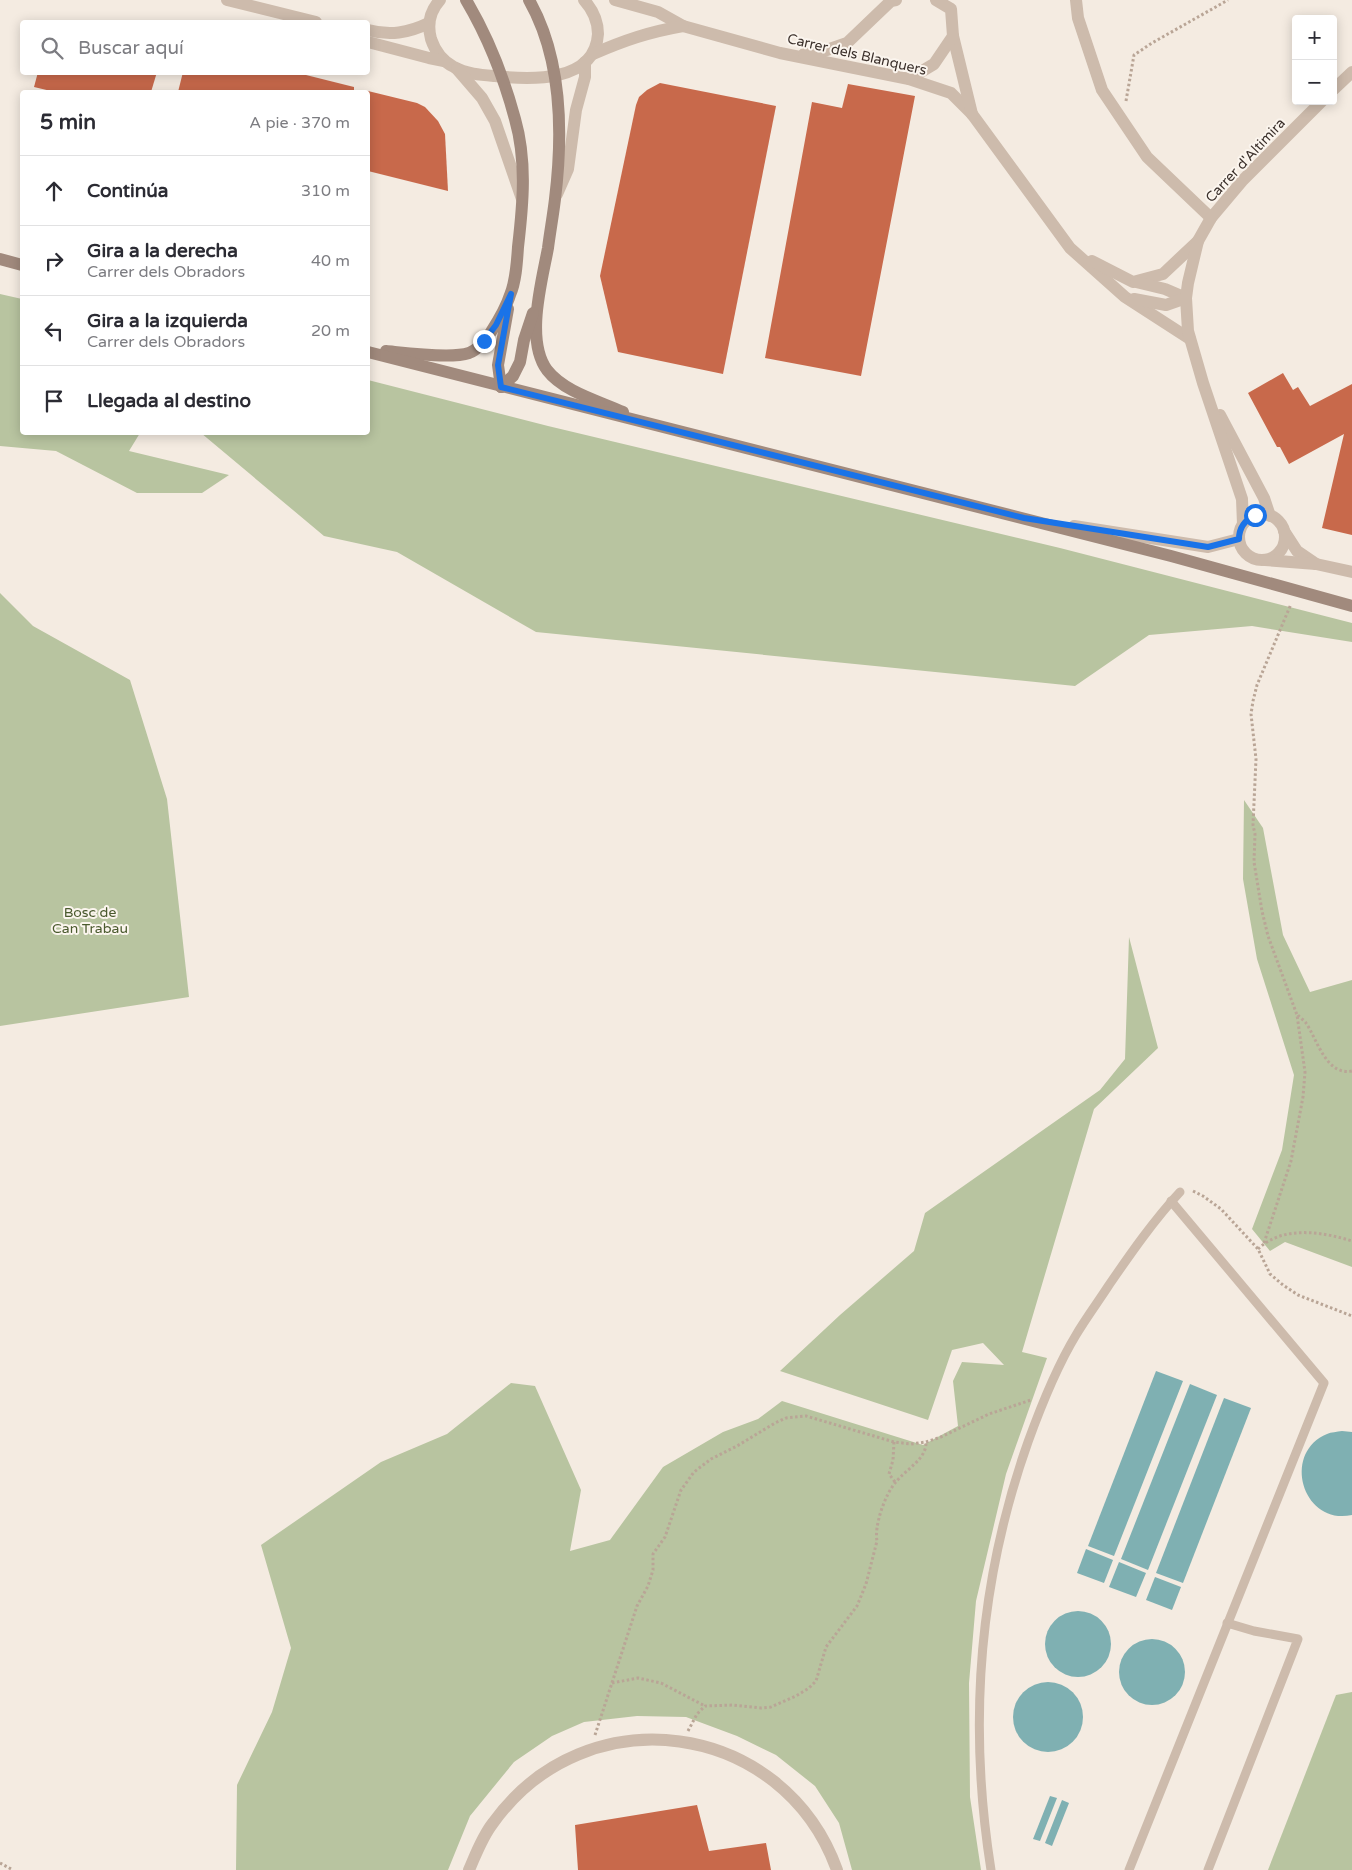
<!DOCTYPE html>
<html lang="es">
<head>
<meta charset="utf-8">
<style>
  :root { --surface:#fff; --page:#f7f7f7; --text:#2b2b33; --muted:#7c7c81; --line:#e1e1e2 }
  body { margin:0; font-family:"Varela Round",sans-serif; background:var(--page); color:var(--text) }
  .controls { position:absolute; right:15px; top:15px; display:grid; overflow:hidden; border-radius:5px; box-shadow:0 2px 12px #0003 }
  .controls button { width:45px; height:45px; display:grid; place-items:center; padding:0; border:0; border-bottom:1px solid var(--line); background:var(--surface); color:var(--text); font:25px sans-serif }
  .stop { position:absolute; width:15px; height:15px; margin:-11px; border:4px solid #1a73e8; border-radius:50%; background:#fff }
  .stop.end { background:#1a73e8; border-color:#fff; box-shadow:0 1px 5px #0008 }
  .list { margin:0; padding:0; list-style:none }
  h2 { display:flex; justify-content:space-between; align-items:center; height:65px; margin:0; padding:0 20px; font-size:21px }
  h2 small { font-size:16px; font-weight:400; color:var(--muted) }
  .list li { display:grid; grid-template-columns:32px 1fr auto; gap:15px; align-items:center; box-sizing:border-box; height:70px; padding:0 20px; border-top:1px solid var(--line) }
  .list b { display:block; font-size:19px; white-space:nowrap }
  .list p { margin:0; font-size:16px; white-space:nowrap; color:var(--muted) }
  .list em { font-size:16px; font-style:normal; color:var(--muted) }
  .icon { flex:none; width:28px; height:28px; fill:none; stroke:currentColor; stroke-width:2; stroke-linecap:round; stroke-linejoin:round }
  .map { position:relative; flex:none; width:1352px; height:1870px; overflow:hidden }
  .search { position:absolute; background:var(--surface); box-shadow:0 2px 12px #0003; left:20px; top:20px; width:350px; height:55px; display:flex; align-items:center; gap:12px; box-sizing:border-box; padding:0 18px; border-radius:5px; color:var(--muted); font-size:19px }
  .panel { position:absolute; background:var(--surface); box-shadow:0 2px 12px #0003; left:20px; top:90px; width:350px; height:345px; border-radius:5px }
  .map>svg:first-child { display:block }
  .green { fill:#b8c4a0 }
  .water { fill:#7fb0b2 }
  .building { fill:#c8694b }
  .lines { fill:none; stroke-linecap:round; stroke-linejoin:round }
  .path { stroke:#b9a596; stroke-width:3; stroke-dasharray:2.5 2.5; stroke-linecap:butt }
  .lane { stroke:#cdbbac; stroke-width:9 }
  .street { stroke:#cdbbac; stroke-width:12 }
  .secondary { stroke:#a18a7d; stroke-width:12 }
  .route { stroke:#1a73e8; stroke-width:6 }
  .labels { text-anchor:middle; stroke-width:4; stroke-linejoin:round; paint-order:stroke }
  .street-label { font-size:14px; fill:#3b302b; stroke:#fbf5ee }
  .park-label { font-size:14px; fill:#4a5a2e; stroke:#fbf5ee }
</style>
</head>
<body>
<div class="map">
<svg width="1352" height="1870" viewBox="0 0 1352 1870">
  <rect width="100%" height="100%" fill="#f4ebe1"/>
  <g class="green">
    <path d="M0,294L22,299V432L140,433L129,451L229,475L202,493H137L56,451L0,446Z"/>
    <path d="M368,380L548,426L1060,548L1352,623V642L1252,626L1149,635L1075,686L536,632L397,552L324,536L201,433L368,432Z"/>
    <path d="M0,593L33,626L130,680L167,799L189,997L0,1026Z"/>
    <path d="M1244,800L1263,828L1283,935L1310,992L1352,980V1267L1285,1242L1270,1251L1252,1229L1282,1150L1294,1075L1257,959L1243,879Z"/>
    <path d="M1129,937L1158,1048L1094,1109L1022,1352L1047,1358L1006,1474L976,1601L969,1683L970,1797L981,1870H852L839,1823L815,1786L776,1755L737,1736L686,1717L637,1716L584,1722L552,1736L514,1762L470,1816L448,1870H236L237,1785L272,1712L291,1648L261,1545L381,1462L447,1434L511,1383L535,1386L581,1490L570,1551L610,1540L663,1467L723,1432L758,1419L782,1401L923,1445L958,1426L953,1381L962,1362L1004,1365L983,1343L952,1350L928,1420L780,1371L840,1315L914,1251L925,1213L1100,1090L1125,1059Z"/>
    <path d="M1352,1692V1870H1268L1336,1695Z"/>
  </g>
  <g class="water">
    <path d="M1156,1371L1183,1381L1114,1556L1088,1546Z"/>
    <path d="M1190,1384L1217,1395L1148,1570L1121,1559Z"/>
    <path d="M1224,1398L1251,1408L1183,1583L1156,1573Z"/>
    <path d="M1342,1431L1352,1432V1515C1303,1526 1281,1453 1327,1434C1331,1432 1337,1432 1342,1431Z"/>
    <path d="M1086,1549L1113,1560L1104,1583L1077,1573Z"/>
    <path d="M1119,1562L1146,1573L1136,1597L1109,1587Z"/>
    <path d="M1155,1577L1181,1587L1172,1610L1146,1600Z"/>
    <circle cx="1078" cy="1644" r="33"/>
    <circle cx="1152" cy="1672" r="33"/>
    <circle cx="1048" cy="1717" r="35"/>
    <path d="M1050,1796L1057,1798L1040,1841L1033,1839Z"/>
    <path d="M1062,1800L1069,1803L1052,1846L1045,1843Z"/>
  </g>
  <g class="building">
    <path d="M38,72H157L151,92H55L34,87Z"/>
    <path d="M183,72H294L354,87V92H178Z"/>
    <path d="M660,83L776,106L723,374L618,352L600,276L636,105L639,97L647,90Z"/>
    <path d="M848,84L915,96L861,376L765,358L812,102L842,108Z"/>
    <path d="M368,91L417,103L425,107L438,121L445,134L448,191L368,171Z"/>
    <path d="M1283,373L1293,390L1298,387L1310,406L1352,384V535L1322,528L1344,434L1289,464L1280,447H1277L1248,393Z"/>
    <path d="M697,1805L709,1851L766,1843L771,1870H578L575,1825Z"/>
  </g>
  <g class="lines">
    <g class="path">
      <path d="M1126,101L1134,55L1152,43L1228,0"/>
      <path d="M1298,1015C1300,1018 1304,1020 1306,1023C1317,1039 1326,1076 1352,1071"/>
      <path d="M1193,1191L1203,1196L1221,1209L1258,1249L1270,1274L1283,1285L1298,1295L1352,1316"/>
      <path d="M1264,1243L1291,1161L1303,1097L1305,1072L1297,1015L1268,936L1262,911L1254,862L1255,834L1253,825L1256,759L1251,714L1253,701L1257,685L1291,604"/>
      <path d="M1258,1249C1283,1225 1323,1232 1352,1241"/>
      <path d="M894,1442L893,1460L889,1474L895,1482"/>
      <path d="M612,1683L638,1678L661,1683L705,1706"/>
      <path d="M688,1731L697,1714L705,1706L733,1705L761,1708L771,1707L796,1696L809,1688L816,1681L826,1647L857,1606L866,1584L877,1541C874,1526 885,1494 896,1482C905,1470 927,1459 926,1442"/>
      <path d="M595,1735L637,1606L648,1586L653,1570V1554L665,1537L681,1490L694,1472L711,1459L737,1446L775,1423L786,1418L806,1416L894,1442L911,1444L926,1442L941,1437L989,1414L1031,1400"/>
      <path d="M0,1863L13,1870"/>
    </g>
    <g class="lane">
      <path d="M991,1870C968,1725 979,1580 1028,1442C1041,1406 1056,1368 1076,1335C1086,1318 1098,1302 1109,1285C1131,1253 1154,1220 1180,1192"/>
      <path d="M1129,1870L1324,1383L1171,1201"/>
      <path d="M1208,1870L1298,1639L1254,1631L1227,1623"/>
    </g>
    <g class="street">
      <path d="M227,0L316,22"/>
      <path d="M440,0C430,11 427,24 431,39C435,51 442,61 454,67C466,74 482,75 495,76C530,80 595,83 598,34C598,20 593,10 584,0"/>
      <path d="M615,0L658,12L683,26L780,53L909,79L951,93L972,114L1070,248L1125,297L1190,339"/>
      <path d="M1076,0L1078,18L1102,90L1147,157L1211,218"/>
      <path d="M368,30C390,36 408,33 429,23"/>
      <path d="M953,36L972,114"/>
      <path d="M368,42L429,58L444,61"/>
      <path d="M593,54C625,40 649,32 683,26"/>
      <path d="M804,54L821,52L847,43L891,1L896,0"/>
      <path d="M457,69L482,98L495,121L522,199"/>
      <path d="M909,79L934,64L953,36L951,9L936,0"/>
      <path d="M1333,90L1352,72"/>
      <path d="M557,194L568,169L576,110L585,77V62"/>
      <path d="M1092,261L1133,282L1163,274L1198,241"/>
      <path d="M1136,282L1165,289L1186,298"/>
      <path d="M1134,299L1166,305L1186,298"/>
      <path d="M1220,415L1264,498L1270,516"/>
      <circle cx="1262" cy="537" r="23"/>
      <path d="M1243,524L1242,499L1203,383L1188,331L1186,298L1188,283L1198,241L1211,218L1243,180L1322,101"/>
      <path d="M1074,526L1208,547L1239,539"/>
      <path d="M1284,531L1297,551L1316,564"/>
      <path d="M1265,560L1316,564L1352,572"/>
      <path d="M469,1870C476,1854 482,1837 493,1823C586,1693 783,1720 837,1870"/>
    </g>
    <g class="secondary">
      <path d="M529,0C562,58 563,134 555,199C553,216 550,232 548,248C542,281 525,340 547,370C564,392 599,401 623,412"/>
      <path d="M0,259L22,265"/>
      <path d="M386,351C406,353 451,359 469,353C479,349 485,340 491,332C498,321 506,308 510,295C516,281 517,262 518,247C523,204 527,161 515,119C504,78 488,37 466,0"/>
      <path d="M368,352L1171,556L1352,606"/>
      <path d="M501,387L513,376L520,362L524,340L533,313"/>
      <path d="M501,387L498,365L508,309"/>
    </g>
  </g>
  <g class="lines">
    <path class="route" d="M484,341L496,325L511,294L498,365L501,387L1024,518L1208,547L1239,539C1239,527 1245,520 1255,515"/>
  </g>
  <g class="labels">
    <g class="street-label">
      <text transform="translate(857 54) rotate(13)" y="5">Carrer dels Blanquers</text>
      <text transform="translate(1245 160) rotate(-47)" y="5">Carrer d'Altimira</text>
    </g>
    <g class="park-label">
      <text x="90" y="917">Bosc de<tspan x="90" dy="16">Can Trabau</tspan></text>
    </g>
  </g>
</svg>
<div class="controls">
<button>+</button>
<button>−</button>
</div>
<div class="stop" style="left:1255px;top:515px"></div>
<div class="stop end" style="left:484px;top:341px"></div>
<div class="search"><svg class="icon" aria-label="search" viewBox="0 0 24 24"><circle cx="10" cy="10" r="6"/><path d="M15 15l6 6"/></svg>Buscar aquí</div>
<section class="panel">
<h2>5 min<small>A pie · 370 m</small></h2>
<ul class="list">
<li><svg class="icon" aria-label="ahead" viewBox="0 0 24 24"><path d="M12 20V5M6 11l6-6 6 6"/></svg><div><b>Continúa</b></div><em>310 m</em></li>
<li><svg class="icon" aria-label="right" viewBox="0 0 24 24"><path d="M7 20v-9h11M14 6l5 5-5 5"/></svg><div><b>Gira a la derecha</b><p>Carrer dels Obradors</p></div><em>40 m</em></li>
<li><svg class="icon" aria-label="left" viewBox="0 0 24 24"><path d="M17 20v-9H6M10 6l-5 5 5 5"/></svg><div><b>Gira a la izquierda</b><p>Carrer dels Obradors</p></div><em>20 m</em></li>
<li><svg class="icon" aria-label="arrive" viewBox="0 0 24 24"><path d="M6 21V4h12l-3 4 3 4H6"/></svg><div><b>Llegada al destino</b></div></li>
</ul>
</section>
</div>
</body>
</html>
